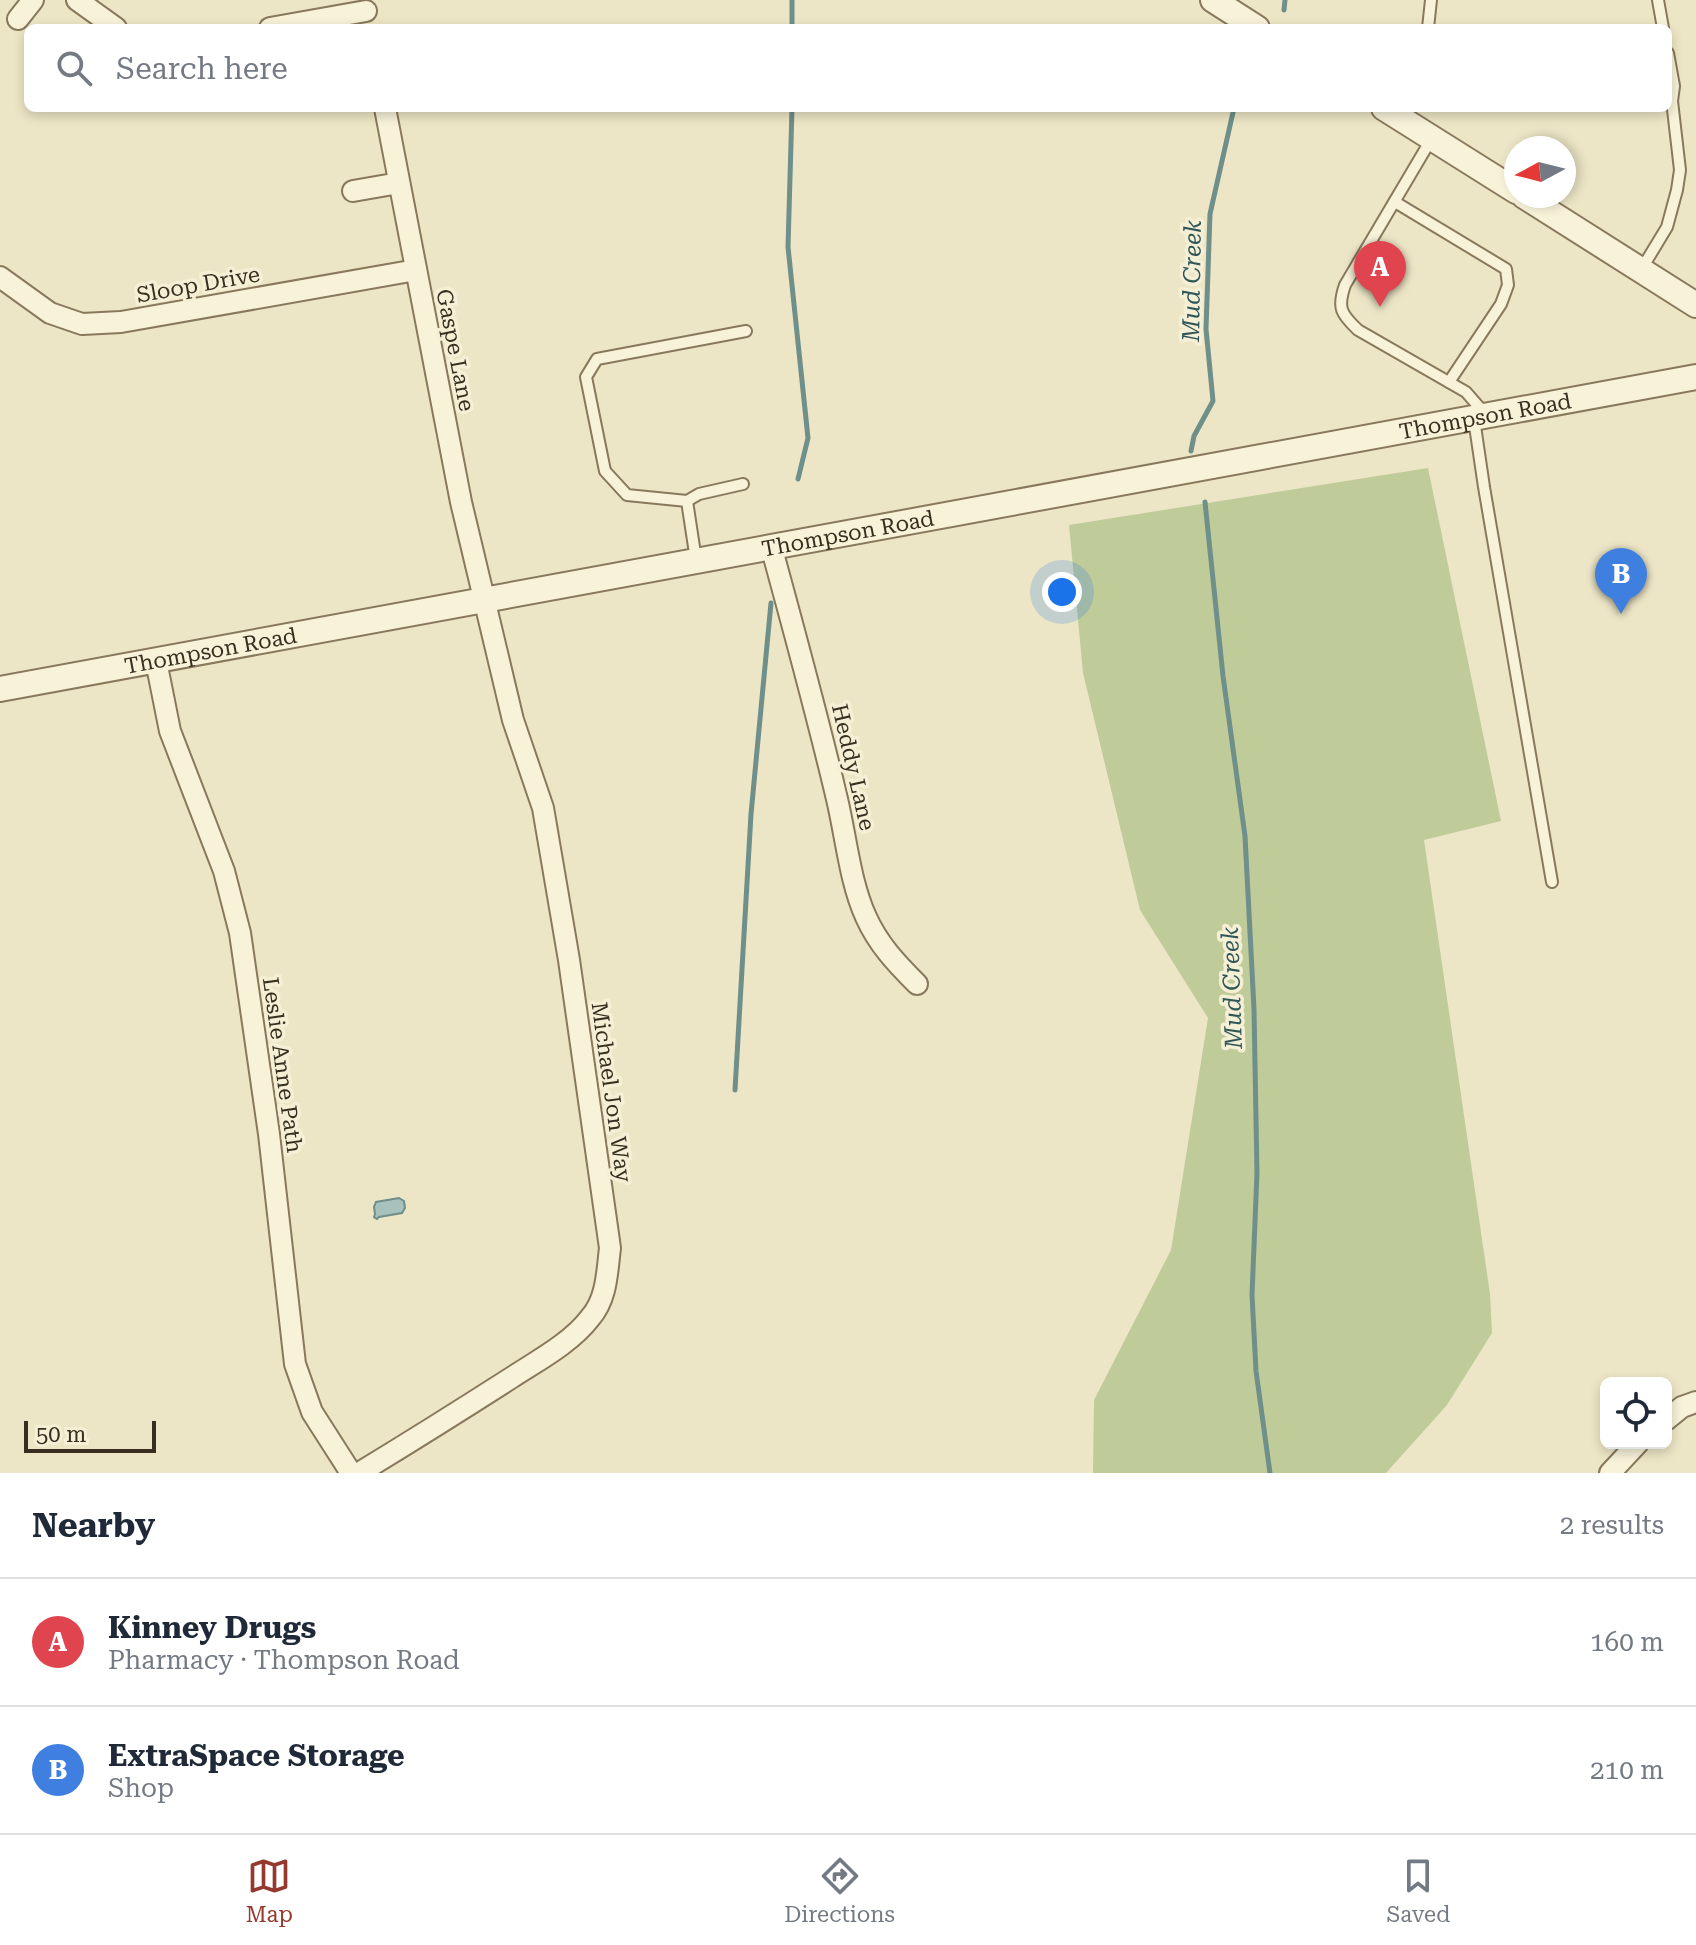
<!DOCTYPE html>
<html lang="en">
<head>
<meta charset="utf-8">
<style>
  :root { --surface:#fff; --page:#f2f2f3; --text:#1f2937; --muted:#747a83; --line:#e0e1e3; --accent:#95382e }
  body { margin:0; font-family:"Roboto Serif",serif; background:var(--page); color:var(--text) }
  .controls { position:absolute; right:24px; bottom:24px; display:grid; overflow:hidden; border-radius:12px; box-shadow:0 4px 12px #0003 }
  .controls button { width:72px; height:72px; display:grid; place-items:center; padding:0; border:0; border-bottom:2px solid var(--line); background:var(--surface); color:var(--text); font:40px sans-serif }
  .compass { position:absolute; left:1504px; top:136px; width:72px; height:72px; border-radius:50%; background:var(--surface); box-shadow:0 4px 12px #0003; rotate:263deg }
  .scale { position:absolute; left:24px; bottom:20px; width:132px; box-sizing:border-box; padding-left:8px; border:4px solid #392e1f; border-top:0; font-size:22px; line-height:28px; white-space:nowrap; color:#392e1f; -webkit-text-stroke:6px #f5efd5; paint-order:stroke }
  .you { position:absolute; left:1062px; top:592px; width:28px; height:28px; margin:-20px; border:6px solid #fff; border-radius:50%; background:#1a73e8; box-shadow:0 0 0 12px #1a73e833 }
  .badge { display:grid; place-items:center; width:52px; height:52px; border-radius:50%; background:var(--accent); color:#fff; font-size:26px; font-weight:700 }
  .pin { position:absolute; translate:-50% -66px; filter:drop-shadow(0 2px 4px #0008) }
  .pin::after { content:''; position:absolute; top:42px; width:28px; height:24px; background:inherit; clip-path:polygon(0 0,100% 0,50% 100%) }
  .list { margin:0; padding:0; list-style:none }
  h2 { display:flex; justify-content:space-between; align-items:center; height:104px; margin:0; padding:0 32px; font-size:34px }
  h2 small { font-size:26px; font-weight:400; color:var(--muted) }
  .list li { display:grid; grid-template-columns:52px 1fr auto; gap:24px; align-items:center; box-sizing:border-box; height:128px; padding:0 32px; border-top:2px solid var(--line) }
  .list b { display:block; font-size:30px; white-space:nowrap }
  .list p { margin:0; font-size:26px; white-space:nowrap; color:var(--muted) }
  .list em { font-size:26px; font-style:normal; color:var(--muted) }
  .icon { flex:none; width:44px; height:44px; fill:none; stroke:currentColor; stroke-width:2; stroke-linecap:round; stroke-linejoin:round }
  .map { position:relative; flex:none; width:1696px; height:1473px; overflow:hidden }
  .search { position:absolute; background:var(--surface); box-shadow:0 4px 12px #0003; left:24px; right:24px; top:24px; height:88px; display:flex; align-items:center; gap:20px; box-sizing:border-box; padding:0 28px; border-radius:12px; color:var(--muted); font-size:30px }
  .sheet { height:360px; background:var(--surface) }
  nav { display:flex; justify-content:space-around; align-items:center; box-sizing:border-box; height:112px; border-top:2px solid var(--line); background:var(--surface); font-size:22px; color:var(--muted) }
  nav a { display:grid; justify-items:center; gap:4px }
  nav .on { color:var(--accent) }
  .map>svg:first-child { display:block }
  .green { fill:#c0cb9a }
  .water { fill:#a7c1bc; stroke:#6e8f8a; stroke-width:2 }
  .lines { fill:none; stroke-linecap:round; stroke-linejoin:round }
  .stream { stroke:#6e8f8a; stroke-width:5 }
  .service-casing { stroke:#88785c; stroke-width:14 }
  .minor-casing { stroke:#88785c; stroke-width:24 }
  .tertiary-casing { stroke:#88785c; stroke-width:28 }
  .service { stroke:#f8f2d9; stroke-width:10 }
  .minor { stroke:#f8f2d9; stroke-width:20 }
  .tertiary { stroke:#f8f2d9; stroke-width:24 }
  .labels { text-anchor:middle; stroke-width:7; stroke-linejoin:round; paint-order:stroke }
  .street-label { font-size:22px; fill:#392e1f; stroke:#f5efd5 }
  .water-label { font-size:24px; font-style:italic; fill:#2f5658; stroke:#f5efd5 }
</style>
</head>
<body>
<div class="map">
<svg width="1696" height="1473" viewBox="0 0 1696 1473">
  <rect width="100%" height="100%" fill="#ede6c6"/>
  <path class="green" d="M1428,468L1501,821L1424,840L1490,1294L1492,1333L1447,1405L1386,1473H1093L1094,1400L1171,1250L1208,1018L1140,910L1083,673L1069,525Z"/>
  <path class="water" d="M399,1198L404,1201L405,1208L402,1213L379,1217L377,1219L374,1217L375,1214L374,1207L376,1202Z"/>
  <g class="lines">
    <g class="stream">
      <path d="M792,0V28"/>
      <path d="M1284,10L1285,0"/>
      <path d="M792,108L788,247L808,438L798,479"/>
      <path d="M1191,451L1194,436L1213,401L1206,329L1210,214L1234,108"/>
      <path d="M1205,502L1223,676L1245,836L1254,1009L1257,1173L1252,1295L1256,1371L1270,1473"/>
      <path d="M735,1090L751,814L771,603"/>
    </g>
    <defs>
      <g id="service">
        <path d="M1658,0L1663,28"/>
        <path d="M1428,28L1431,0"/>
        <path d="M1432,138L1345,285C1337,308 1341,314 1358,330L1466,392L1486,415"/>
        <path d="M1395,202L1506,269L1508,285L1501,304L1449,382"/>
        <path d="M1641,270L1667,227L1677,190L1680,170L1672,101L1674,86L1668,53"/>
        <path d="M1474,419L1484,487L1552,882"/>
        <path d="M687,501L699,494L743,484"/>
        <path d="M696,560L687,501L627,495L605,471L586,377L597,359L746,331"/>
      </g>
      <g id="minor">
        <path d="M77,0L116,28"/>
        <path d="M18,19L33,0"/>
        <path d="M270,28L366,11"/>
        <path d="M353,191L399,183"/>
        <path d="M0,277L50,313L82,324L121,322L416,270"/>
        <path d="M771,546C794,630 817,714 837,799C846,837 850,882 866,917C878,944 896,963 917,984"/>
        <path d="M156,661L170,731L224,871L240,933L269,1134L295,1364L312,1412L351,1473"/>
        <path d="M1666,1420L1682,1407L1696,1402"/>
        <path d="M359,1473C410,1442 461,1410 511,1378C537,1361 571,1343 590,1318C607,1299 607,1272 610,1248L569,960L543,808L513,720L461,502L385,108"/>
        <path d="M1610,1473L1638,1443"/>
      </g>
      <g id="tertiary">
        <path d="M1213,0L1257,28"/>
        <path d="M1384,108L1516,191"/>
        <path d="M1524,196L1696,305"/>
        <path id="s1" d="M0,689L1696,377"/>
      </g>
    </defs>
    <use href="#service" class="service-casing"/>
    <use href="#minor" class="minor-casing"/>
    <use href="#tertiary" class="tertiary-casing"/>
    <use href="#service" class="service"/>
    <use href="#minor" class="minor"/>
    <use href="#tertiary" class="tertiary"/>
  </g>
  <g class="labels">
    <g class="street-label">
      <text transform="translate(198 284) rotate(-10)" y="8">Sloop Drive</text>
      <text transform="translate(456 350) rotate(79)" y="8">Gaspe Lane</text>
      <text dy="8" stroke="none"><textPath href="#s1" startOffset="1510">Thompson Road</textPath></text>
      <text dy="8" stroke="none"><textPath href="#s1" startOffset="862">Thompson Road</textPath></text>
      <text dy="8" stroke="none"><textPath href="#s1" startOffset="214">Thompson Road</textPath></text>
      <text transform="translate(854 767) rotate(77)" y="8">Heddy Lane</text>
      <text transform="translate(283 1065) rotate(82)" y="8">Leslie Anne Path</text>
      <text transform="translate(612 1092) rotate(82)" y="8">Michael Jon Way</text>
    </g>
    <g class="water-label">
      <text transform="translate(1192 281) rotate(-89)" y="8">Mud Creek</text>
      <text transform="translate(1232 988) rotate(-92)" y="8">Mud Creek</text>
    </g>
  </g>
</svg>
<div class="controls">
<button><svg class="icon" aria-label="locate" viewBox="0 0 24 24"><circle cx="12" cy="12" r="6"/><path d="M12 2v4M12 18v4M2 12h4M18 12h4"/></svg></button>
</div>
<svg class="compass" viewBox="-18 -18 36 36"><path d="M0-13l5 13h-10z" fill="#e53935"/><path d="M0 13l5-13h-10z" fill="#747a83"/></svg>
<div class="scale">50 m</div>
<div class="you"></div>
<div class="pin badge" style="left:1380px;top:307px;background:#e0444e">A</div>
<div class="pin badge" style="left:1621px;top:614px;background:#3f7fe0">B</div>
<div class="search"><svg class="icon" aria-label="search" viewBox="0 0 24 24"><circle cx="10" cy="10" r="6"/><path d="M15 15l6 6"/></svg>Search here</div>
</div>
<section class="sheet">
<h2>Nearby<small>2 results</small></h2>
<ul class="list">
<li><span class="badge" style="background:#e0444e">A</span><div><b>Kinney Drugs</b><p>Pharmacy · Thompson Road</p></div><em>160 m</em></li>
<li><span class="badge" style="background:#3f7fe0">B</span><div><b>ExtraSpace Storage</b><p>Shop</p></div><em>210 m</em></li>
</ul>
</section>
<nav>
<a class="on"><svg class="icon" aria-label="map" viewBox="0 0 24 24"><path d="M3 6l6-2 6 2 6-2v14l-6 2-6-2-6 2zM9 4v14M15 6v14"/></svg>Map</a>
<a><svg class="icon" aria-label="directions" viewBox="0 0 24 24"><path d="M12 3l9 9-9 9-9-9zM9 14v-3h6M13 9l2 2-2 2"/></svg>Directions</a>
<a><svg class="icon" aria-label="saved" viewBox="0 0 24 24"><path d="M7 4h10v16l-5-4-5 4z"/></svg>Saved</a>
</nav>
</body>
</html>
